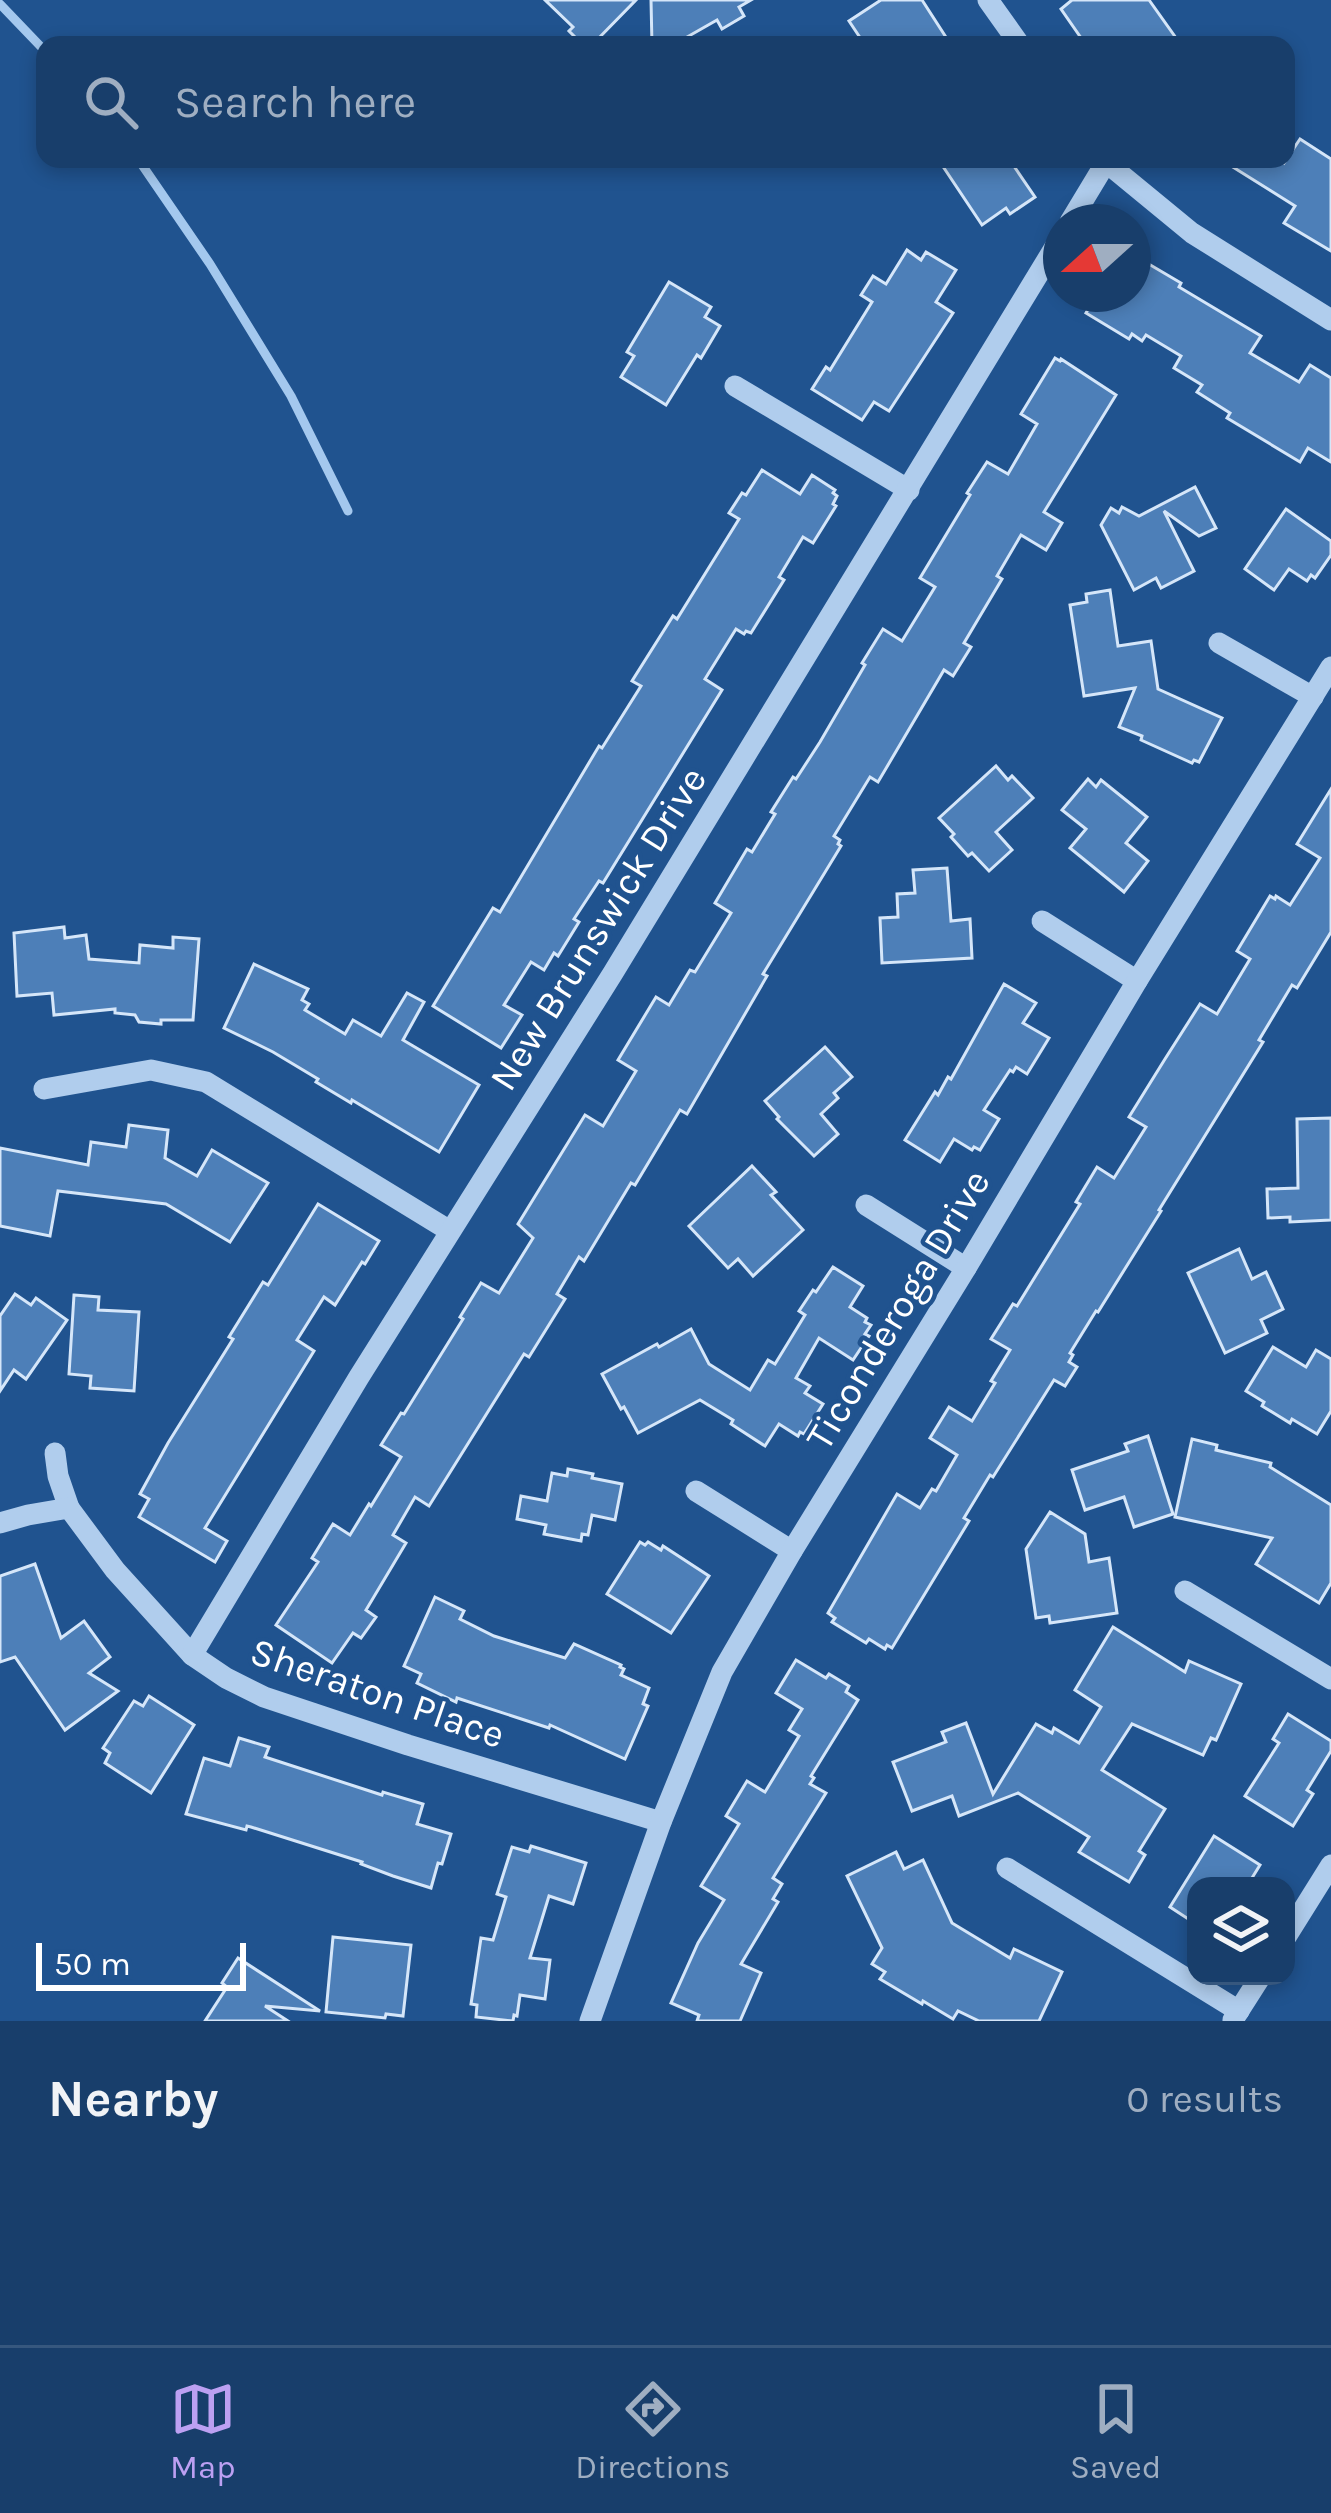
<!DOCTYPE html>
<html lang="en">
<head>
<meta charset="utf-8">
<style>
  :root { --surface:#183e6b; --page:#254973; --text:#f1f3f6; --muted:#9faec1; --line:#36577e; --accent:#bca0f2 }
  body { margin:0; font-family:Karla,sans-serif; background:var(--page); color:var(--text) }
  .controls { position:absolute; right:36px; bottom:36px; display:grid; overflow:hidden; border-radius:24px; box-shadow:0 6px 18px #0003 }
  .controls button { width:108px; height:108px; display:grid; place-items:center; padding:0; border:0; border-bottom:3px solid var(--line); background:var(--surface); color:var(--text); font:60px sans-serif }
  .compass { position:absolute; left:1043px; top:204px; width:108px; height:108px; border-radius:50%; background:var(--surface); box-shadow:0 6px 18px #0003; rotate:249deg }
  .scale { position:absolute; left:36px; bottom:30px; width:210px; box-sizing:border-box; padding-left:12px; border:6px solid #fff; border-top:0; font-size:33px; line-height:42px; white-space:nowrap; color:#fff; -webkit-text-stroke:9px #20538f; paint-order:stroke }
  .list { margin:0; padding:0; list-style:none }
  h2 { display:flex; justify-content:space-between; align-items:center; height:156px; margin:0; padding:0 48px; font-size:51px }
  h2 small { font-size:39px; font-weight:400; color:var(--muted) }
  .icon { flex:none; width:66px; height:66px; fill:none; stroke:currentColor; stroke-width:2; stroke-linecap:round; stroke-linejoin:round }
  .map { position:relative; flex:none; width:1331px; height:2021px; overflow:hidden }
  .search { position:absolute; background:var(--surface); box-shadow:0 6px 18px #0003; left:36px; right:36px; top:36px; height:132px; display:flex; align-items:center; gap:30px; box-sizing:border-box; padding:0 42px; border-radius:24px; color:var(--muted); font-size:45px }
  .sheet { height:324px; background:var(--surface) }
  nav { display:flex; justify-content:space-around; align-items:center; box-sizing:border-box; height:168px; border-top:3px solid var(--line); background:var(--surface); font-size:33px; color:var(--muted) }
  nav a { display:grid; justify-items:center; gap:6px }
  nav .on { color:var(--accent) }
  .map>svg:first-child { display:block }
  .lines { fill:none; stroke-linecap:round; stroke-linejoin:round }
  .stream { stroke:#a4c8ee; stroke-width:9 }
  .building { fill:#4d7fb8; stroke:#d5e6f9; stroke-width:3 }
  .minor { stroke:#b0cded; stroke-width:21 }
  .labels { text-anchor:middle; stroke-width:9; stroke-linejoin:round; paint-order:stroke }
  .street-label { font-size:39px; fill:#fff; stroke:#20538f }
</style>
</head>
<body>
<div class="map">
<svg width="1331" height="2021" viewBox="0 0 1331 2021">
  <rect width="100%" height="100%" fill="#20538f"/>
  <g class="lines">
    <g class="stream">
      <path d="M0,4L45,51"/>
      <path d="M138,159L210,264L291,396L348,511"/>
    </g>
  </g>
  <g class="building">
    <path d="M545,0H636L592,45H583L569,31L573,27Z"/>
    <path d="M651,0H751L739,7L744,16L722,29L717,20L673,45H652Z"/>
    <path d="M881,0H922L951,45H865L849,21Z"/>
    <path d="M1072,0H1149L1181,45H1086L1061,9Z"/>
    <path d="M1300,139L1331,159V251L1284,223L1295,206L1220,159H1279L1284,163Z"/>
    <path d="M938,159H1009L1035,197L1010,214L1006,208L982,225Z"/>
    <path d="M907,250L921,260L926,252L956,270L936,302L953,313L889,411L874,402L862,420L812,389L826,367L830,370L872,302L861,295L873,276L886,284Z"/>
    <path d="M1147,263L1181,283L1179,287L1261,336L1250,353L1299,382L1310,365L1331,378V462L1308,448L1300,462L1227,418L1230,413L1197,392L1202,385L1174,368L1181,356L1146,335L1142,341L1132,334L1129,339L1086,313L1097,294H1133V286Z"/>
    <path d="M669,282L711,307L705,317L720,326L701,358L697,355L666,405L621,377L634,356L627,352Z"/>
    <path d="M1055,358L1060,361L1061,359L1116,395L1044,512L1062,523L1046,550L1021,535L997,576L1002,579L964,643L971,647L953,676L944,670L878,782L870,777L834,836L840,840L838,844L841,846L763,974L767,976L687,1114L680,1110L635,1185L631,1183L584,1261L579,1257L557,1294L565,1299L529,1357L524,1354L429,1506L415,1497L393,1535L406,1543L366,1610L376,1617L361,1638L353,1633L332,1663L276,1625L318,1562L312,1558L333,1524L350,1535L369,1504L371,1506L401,1457L381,1445L401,1413L404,1414L463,1319L460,1317L481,1283L499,1293L533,1238L518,1224L585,1115L603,1126L636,1071L618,1060L656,997L669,1005L690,970L695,972L731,913L715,903L747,849L752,852L775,814L771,812L793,777L796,779L820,742L865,665L862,663L883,629L902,641L935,587L920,578L970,495L967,493L987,462L1008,474L1037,424L1021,414Z"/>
    <path d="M762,470L800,494L812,475L835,490L833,493L837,496L833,504L836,506L813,543L803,537L779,577L784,580L751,633L746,631L744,634L736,629L705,679L722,690L603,883L599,881L574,919L579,922L558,956L554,953L544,970L531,962L504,1005L522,1015L501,1048L433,1006L493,908L500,912L599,746L602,748L641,686L632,681L673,616L677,619L739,519L729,513L742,493L746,495Z"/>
    <path d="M1195,487L1216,528L1199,536L1164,511L1194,571L1161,588L1156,578L1134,590L1101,525L1111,508L1119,513L1122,507L1139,516Z"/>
    <path d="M1286,509L1331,541V555L1315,578L1311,575L1307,581L1289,569L1274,590L1245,569Z"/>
    <path d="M1110,590L1118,646L1151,641L1158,689L1222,718L1199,762L1194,760L1192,763L1141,740L1142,736L1119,727L1135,688L1084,696L1070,605L1087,602L1086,594Z"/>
    <path d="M996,766L1008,780L1012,776L1033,798L996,832L1012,850L989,871L972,853L968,856L951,837L954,834L939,818Z"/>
    <path d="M1088,779L1096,787L1101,780L1147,817L1126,843L1148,861L1124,892L1070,848L1086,829L1062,810Z"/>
    <path d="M1331,789V932L1297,988L1292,985L1259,1040L1263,1042L1159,1210L1161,1211L1098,1312L1096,1311L1070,1353L1073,1355L1069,1362L1077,1367L1065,1386L1054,1380L993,1477L990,1475L964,1518L969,1521L892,1648L887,1645L885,1649L869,1639L866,1643L832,1622L835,1618L828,1613L897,1494L920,1508L932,1489L936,1491L957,1455L930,1438L949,1407L972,1421L995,1383L991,1381L1010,1350L991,1339L1013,1304L1017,1306L1080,1204L1076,1202L1097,1167L1114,1178L1146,1127L1129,1117L1165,1059L1200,1004L1217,1014L1250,959L1237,951L1270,896L1275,899L1276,896L1290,905L1320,858L1297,844Z"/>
    <path d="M947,868L951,921L970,919L972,958L882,963L880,918L898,917L897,894L915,893L913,870Z"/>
    <path d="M64,927L65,938L86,935L89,959L139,963L140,945L173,948V937L199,939L193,1020H161V1024L139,1022L135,1015L115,1013V1009L54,1015L52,993L17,996L14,933Z"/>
    <path d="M254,964L308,989L302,1000L309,1004L305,1010L345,1034L353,1020L381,1036L407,993L424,1002L403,1040L479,1085L439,1152L352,1100L351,1103L316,1082L318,1079L273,1052L224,1028Z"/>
    <path d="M1004,984L1036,1003L1023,1023L1049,1038L1027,1074L1016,1067L1013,1072L1010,1070L984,1110L999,1119L980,1150L974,1147L972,1150L954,1139L940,1162L905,1140L935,1092L938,1095L948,1077L951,1079Z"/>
    <path d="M825,1047L852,1077L834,1093L838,1098L821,1114L838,1134L814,1156L777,1119L779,1117L765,1101Z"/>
    <path d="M1331,1118V1220L1290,1222V1217L1268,1218L1267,1189L1298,1188L1297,1119Z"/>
    <path d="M129,1125L168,1130L165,1158L197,1176L212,1150L268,1183L230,1242L166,1204L58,1191L50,1236L0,1226V1148L88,1165L91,1142L126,1147Z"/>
    <path d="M752,1166L776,1192L771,1195L803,1230L753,1276L738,1259L728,1268L689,1226Z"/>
    <path d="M318,1204L379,1241L365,1264L362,1262L335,1305L324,1297L297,1340L314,1351L205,1528L227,1541L215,1562L139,1517L149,1499L140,1494L168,1443L233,1339L229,1337L263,1282L268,1285Z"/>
    <path d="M1239,1249L1252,1279L1266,1272L1283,1309L1261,1320L1267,1333L1225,1353L1188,1273Z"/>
    <path d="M833,1267L863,1286L850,1307L867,1318L865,1322L871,1325L865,1334L869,1336L853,1360L819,1338L796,1378L810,1386L805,1393L823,1404L804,1434L800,1432L798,1436L779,1424L765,1446L731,1424L733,1420L700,1400L638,1433L624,1407L621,1409L602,1374L657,1344L659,1347L691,1329L709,1364L750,1390L768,1360L775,1364L805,1315L799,1311L813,1290L816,1292Z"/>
    <path d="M15,1294L31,1305L36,1298L67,1320L26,1379L14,1370L0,1391V1316Z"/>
    <path d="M74,1295L99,1297L98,1310L139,1312L134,1391L90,1388L91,1376L69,1374Z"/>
    <path d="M1273,1347L1306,1367L1316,1350L1331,1359V1411L1317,1434L1292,1419L1290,1423L1262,1406L1264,1402L1246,1391Z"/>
    <path d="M1148,1436L1173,1514L1134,1527L1124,1497L1085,1510L1072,1470L1128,1451L1125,1444Z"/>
    <path d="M1192,1439L1217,1445L1216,1450L1271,1463L1270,1467L1331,1505V1583L1319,1603L1256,1564L1272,1538L1175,1517Z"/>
    <path d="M568,1469L593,1474L592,1478L622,1484L615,1520L592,1515L588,1535L582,1534L581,1541L544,1534L546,1525L517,1519L521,1496L547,1501L552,1473L567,1476Z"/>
    <path d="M1050,1512L1085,1534L1089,1562L1109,1558L1117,1613L1050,1623L1049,1616L1036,1618L1026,1549Z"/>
    <path d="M640,1542L645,1545L648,1542L661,1550L663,1546L709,1576L671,1633L607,1594Z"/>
    <path d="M35,1564L61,1638L84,1621L110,1657L89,1673L118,1691L65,1730L15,1657L0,1662V1576Z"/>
    <path d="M435,1597L464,1611L460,1619L494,1636L565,1658L574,1644L621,1665L620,1667L624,1669L621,1675L649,1688L643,1704L648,1706L625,1759L550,1725L549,1728L457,1698L456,1702L417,1683L421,1674L404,1666Z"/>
    <path d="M1113,1627L1185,1672L1189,1661L1241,1684L1216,1740L1211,1738L1203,1755L1132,1724L1102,1770L1165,1809L1139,1851L1145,1855L1129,1882L1079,1852L1089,1837L1018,1793L959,1816L952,1796L912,1811L893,1762L946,1742L942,1732L966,1723L993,1794L1036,1724L1052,1733L1054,1728L1079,1743L1101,1707L1075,1690Z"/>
    <path d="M796,1660L826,1678L829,1674L849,1686L846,1692L858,1700L811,1776L814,1778L810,1784L826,1793L773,1878L782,1884L773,1899L778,1902L741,1964L761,1973L740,2021H697L699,2015L671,2003L698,1943L724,1900L701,1886L739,1824L726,1816L747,1781L765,1792L799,1736L789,1730L802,1709L776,1693Z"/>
    <path d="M149,1696L194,1725L151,1793L105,1763L110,1753L103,1748L134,1701L143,1706Z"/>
    <path d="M1288,1714L1331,1741V1751L1307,1790L1313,1794L1293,1826L1245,1796L1279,1743L1273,1739Z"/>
    <path d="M239,1738L269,1747L265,1757L382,1795L383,1792L423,1804L417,1824L451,1834L442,1864L438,1863L431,1888L393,1876L361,1864L362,1862L251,1827L247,1826L246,1830L186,1814L204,1758L230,1766Z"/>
    <path d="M1214,1836L1260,1865L1247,1886H1196V1924L1170,1907Z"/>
    <path d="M531,1846L586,1863L573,1904L549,1896L530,1958L550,1960L545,1999L520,1995L517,2016L514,2015L513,2021L476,2017L477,2005L471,2004L481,1938L493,1940L506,1897L497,1894L512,1847L529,1852Z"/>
    <path d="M896,1852L904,1869L923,1860L952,1923L1010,1958L1014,1949L1062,1972L1039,2021H979L958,2011L953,2019L923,2001L922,2004L880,1979L885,1972L872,1964L882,1948L847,1876Z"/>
    <path d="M333,1937L411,1945L403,2016L386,2014L385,2018L326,2012Z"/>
    <path d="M238,1958L320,2011L265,2006L288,2021H205L227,1987L222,1983Z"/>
  </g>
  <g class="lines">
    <g class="minor">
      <path d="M988,0L1020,45"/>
      <path d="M1102,159L1192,233L1331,320"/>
      <path d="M1070,222L1105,164"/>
      <path d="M735,386L909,490"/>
      <path d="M1219,643L1313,697"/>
      <path d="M1042,921L1137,981"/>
      <path d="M44,1089L151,1070L206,1082L450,1231"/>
      <path d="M866,1205L966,1268"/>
      <path d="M55,1453L58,1476L69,1508"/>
      <path d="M696,1491L792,1551"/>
      <path d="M0,1523L28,1515L69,1508L115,1570L192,1655L226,1678L264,1697L408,1745L661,1822"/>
      <path d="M1185,1591L1331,1679"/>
      <path d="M192,1655L359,1377L613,973L1061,237"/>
      <path d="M1007,1868L1239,2011"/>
      <path d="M1286,1937L1331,1865"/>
      <path d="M1233,2020L1261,1976"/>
      <path d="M590,2021L661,1822L722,1672L792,1551L966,1268L1137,981L1331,667"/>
    </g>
  </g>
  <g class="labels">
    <g class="street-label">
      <text transform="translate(597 928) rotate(-58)" y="14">New Brunswick Drive</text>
      <text transform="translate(897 1309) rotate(-59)" y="14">Ticonderoga Drive</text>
      <text transform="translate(378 1692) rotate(19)" y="14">Sheraton Place</text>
    </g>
  </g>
</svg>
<div class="controls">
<button><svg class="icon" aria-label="layers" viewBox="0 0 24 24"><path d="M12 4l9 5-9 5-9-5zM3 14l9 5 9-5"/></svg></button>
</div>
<svg class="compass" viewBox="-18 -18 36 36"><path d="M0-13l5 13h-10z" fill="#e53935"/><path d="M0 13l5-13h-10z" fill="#9faec1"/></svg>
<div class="scale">50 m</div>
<div class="search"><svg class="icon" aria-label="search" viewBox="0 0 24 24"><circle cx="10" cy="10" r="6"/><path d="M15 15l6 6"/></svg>Search here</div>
</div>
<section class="sheet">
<h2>Nearby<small>0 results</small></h2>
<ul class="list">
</ul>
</section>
<nav>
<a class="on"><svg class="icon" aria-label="map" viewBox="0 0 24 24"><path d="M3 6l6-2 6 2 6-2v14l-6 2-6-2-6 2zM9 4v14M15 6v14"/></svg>Map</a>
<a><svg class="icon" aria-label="directions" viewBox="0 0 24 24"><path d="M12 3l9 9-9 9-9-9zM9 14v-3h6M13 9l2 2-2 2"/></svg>Directions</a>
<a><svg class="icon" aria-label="saved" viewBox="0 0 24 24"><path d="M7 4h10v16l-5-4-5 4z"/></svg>Saved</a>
</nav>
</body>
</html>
